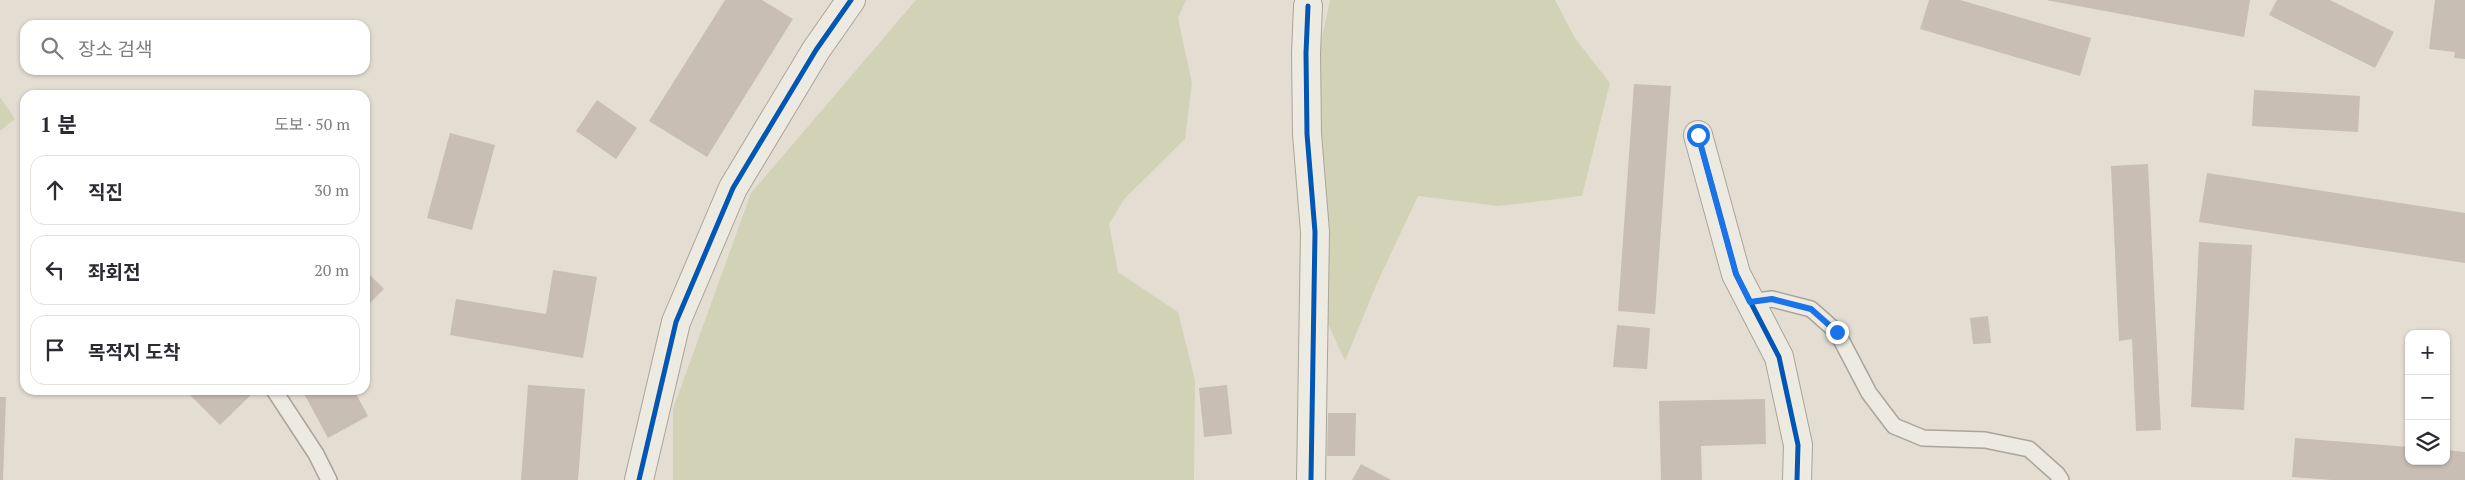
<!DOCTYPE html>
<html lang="ko">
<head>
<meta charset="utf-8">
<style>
  :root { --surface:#fff; --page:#f7f7f7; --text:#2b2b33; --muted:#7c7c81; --line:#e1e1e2 }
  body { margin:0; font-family:"PT Serif","Noto Sans KR",serif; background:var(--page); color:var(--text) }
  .controls { position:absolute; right:15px; bottom:15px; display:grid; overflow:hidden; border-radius:10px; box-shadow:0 1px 4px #0004 }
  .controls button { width:45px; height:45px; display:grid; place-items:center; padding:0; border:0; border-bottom:1px solid var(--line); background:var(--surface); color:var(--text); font:25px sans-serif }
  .stop { position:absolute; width:15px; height:15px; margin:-11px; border:4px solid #1a73e8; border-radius:50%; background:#fff }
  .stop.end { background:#1a73e8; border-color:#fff; box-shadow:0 1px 5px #0008 }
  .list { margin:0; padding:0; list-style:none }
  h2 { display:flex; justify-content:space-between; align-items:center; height:65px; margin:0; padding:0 20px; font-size:21px }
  h2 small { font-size:16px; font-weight:400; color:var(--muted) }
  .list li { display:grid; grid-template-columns:32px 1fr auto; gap:15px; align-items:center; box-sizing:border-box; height:70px; margin:0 10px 10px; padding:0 10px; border:1px solid var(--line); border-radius:15px }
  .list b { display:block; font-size:19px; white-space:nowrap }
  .list em { font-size:16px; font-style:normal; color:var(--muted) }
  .icon { flex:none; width:28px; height:28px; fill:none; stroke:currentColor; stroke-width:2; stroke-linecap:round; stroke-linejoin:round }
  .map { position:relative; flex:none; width:2465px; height:480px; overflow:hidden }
  .search { position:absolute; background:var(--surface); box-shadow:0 1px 4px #0004; left:20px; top:20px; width:350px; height:55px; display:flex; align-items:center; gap:12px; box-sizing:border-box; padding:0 18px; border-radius:15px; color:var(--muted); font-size:19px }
  .panel { position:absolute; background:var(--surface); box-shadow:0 1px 4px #0004; left:20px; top:90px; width:350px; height:305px; border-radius:15px }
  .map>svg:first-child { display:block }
  .green { fill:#d2d3b6 }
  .building { fill:#c8beb3 }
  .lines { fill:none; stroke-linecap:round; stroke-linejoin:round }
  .lane-casing { stroke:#aaa49a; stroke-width:18 }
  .street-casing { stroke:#aaa49a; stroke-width:30 }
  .lane { stroke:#edeae2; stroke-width:15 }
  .street { stroke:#edeae2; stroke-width:28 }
  .cycleway-casing { stroke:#f4ecda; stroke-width:8 }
  .cycleway { stroke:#0057b8; stroke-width:5 }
  .route { stroke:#1a73e8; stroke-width:6 }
</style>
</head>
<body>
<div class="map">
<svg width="2465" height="480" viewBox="0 0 2465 480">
  <rect width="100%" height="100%" fill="#e4ded2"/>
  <g class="green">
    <path d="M916,0H1186L1178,18L1192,83L1185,139L1125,198L1109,224L1118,272L1178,312L1195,380L1194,480H673V409L751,193Z"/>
    <path d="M1330,0H1555L1575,38L1610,83L1582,196L1498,206L1418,196L1378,281L1345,361L1327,322L1317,59Z"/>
    <path d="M0,97L15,119L0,131Z"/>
  </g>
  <g class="building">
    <path d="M725,0H762L793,19L707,157L649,121Z"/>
    <path d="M1929,0H1960L2091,38L2080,76L1920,29Z"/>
    <path d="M2046,0H2250L2244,37Z"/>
    <path d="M2277,0H2330L2394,32L2375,68L2269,15Z"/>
    <path d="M2435,0H2465V59L2454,58L2455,52L2429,49Z"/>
    <path d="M1634,84L1671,86L1655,314L1618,311Z"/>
    <path d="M2254,90L2360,96L2358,132L2252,126Z"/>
    <path d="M597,100L637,128L616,159L576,131Z"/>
    <path d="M450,133L495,145L472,230L427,218Z"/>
    <path d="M2148,164L2161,430L2136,431L2132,339L2119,341L2111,166Z"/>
    <path d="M2207,173L2465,213V263L2199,222Z"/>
    <path d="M2199,242L2252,245L2244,410L2191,407Z"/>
    <path d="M365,270L384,289L365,308Z"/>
    <path d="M553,270L597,277L583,358L450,335L456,299L546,314Z"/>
    <path d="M1988,316L1991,343L1973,344L1970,318Z"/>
    <path d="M1617,325L1650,328L1647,369L1613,367Z"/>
    <path d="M528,385L585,389L578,480H521Z"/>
    <path d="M1227,385L1232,434L1204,437L1199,388Z"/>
    <path d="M185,390H256L220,425Z"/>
    <path d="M302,390H354L368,416L328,438Z"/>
    <path d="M0,397H6L3,480H0Z"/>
    <path d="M1765,399L1766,444L1701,446L1702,480H1661L1659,401Z"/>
    <path d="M1328,413H1356L1355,456H1327Z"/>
    <path d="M2295,438L2409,447V461H2446V450L2465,452V480H2332L2292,477Z"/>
    <path d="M1361,464L1391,480H1352Z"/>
  </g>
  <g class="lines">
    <defs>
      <g id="lane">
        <path d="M1750,302L1772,299L1811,309L1837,332L1869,393L1894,426L1923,438L1985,440L2029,449L2057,474L2061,480"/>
        <path d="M274,390L316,454L329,480"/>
      </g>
      <g id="street">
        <path d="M1308,6L1306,53L1307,134L1315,232L1311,480"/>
        <path d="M1698,135L1736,274L1779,357L1798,445L1797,480"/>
        <path d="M639,480L676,322L733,188L816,50L851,0"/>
      </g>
    </defs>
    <use href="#lane" class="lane-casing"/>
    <use href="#street" class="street-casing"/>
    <use href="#lane" class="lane"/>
    <use href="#street" class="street"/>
    <defs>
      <g id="cycleway">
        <path d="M1308,6L1306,53L1307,134L1315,232L1311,480"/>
        <path d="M1698,135L1736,274L1779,357L1798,445L1797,480"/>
        <path d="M639,480L676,322L733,188L816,50L851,0"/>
      </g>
    </defs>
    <use href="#cycleway" class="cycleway-casing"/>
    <use href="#cycleway" class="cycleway"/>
  </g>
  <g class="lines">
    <path class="route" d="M1698,135L1736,274L1750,302L1772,299L1811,309L1837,332"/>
  </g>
</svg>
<div class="controls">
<button>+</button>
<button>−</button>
<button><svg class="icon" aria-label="layers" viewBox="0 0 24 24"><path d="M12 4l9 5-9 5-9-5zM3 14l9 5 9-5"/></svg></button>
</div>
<div class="stop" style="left:1698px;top:135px"></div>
<div class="stop end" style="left:1837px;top:332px"></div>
<div class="search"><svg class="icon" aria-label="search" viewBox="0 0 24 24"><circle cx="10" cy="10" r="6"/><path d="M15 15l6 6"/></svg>장소 검색</div>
<section class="panel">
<h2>1 분<small>도보 · 50 m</small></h2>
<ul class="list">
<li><svg class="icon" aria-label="ahead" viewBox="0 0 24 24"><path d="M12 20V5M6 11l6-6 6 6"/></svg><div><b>직진</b></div><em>30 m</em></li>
<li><svg class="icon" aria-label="left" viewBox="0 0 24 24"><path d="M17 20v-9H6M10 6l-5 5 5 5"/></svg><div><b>좌회전</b></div><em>20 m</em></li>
<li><svg class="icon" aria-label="arrive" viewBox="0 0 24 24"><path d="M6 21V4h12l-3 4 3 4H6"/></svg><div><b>목적지 도착</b></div></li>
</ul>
</section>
</div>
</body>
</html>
